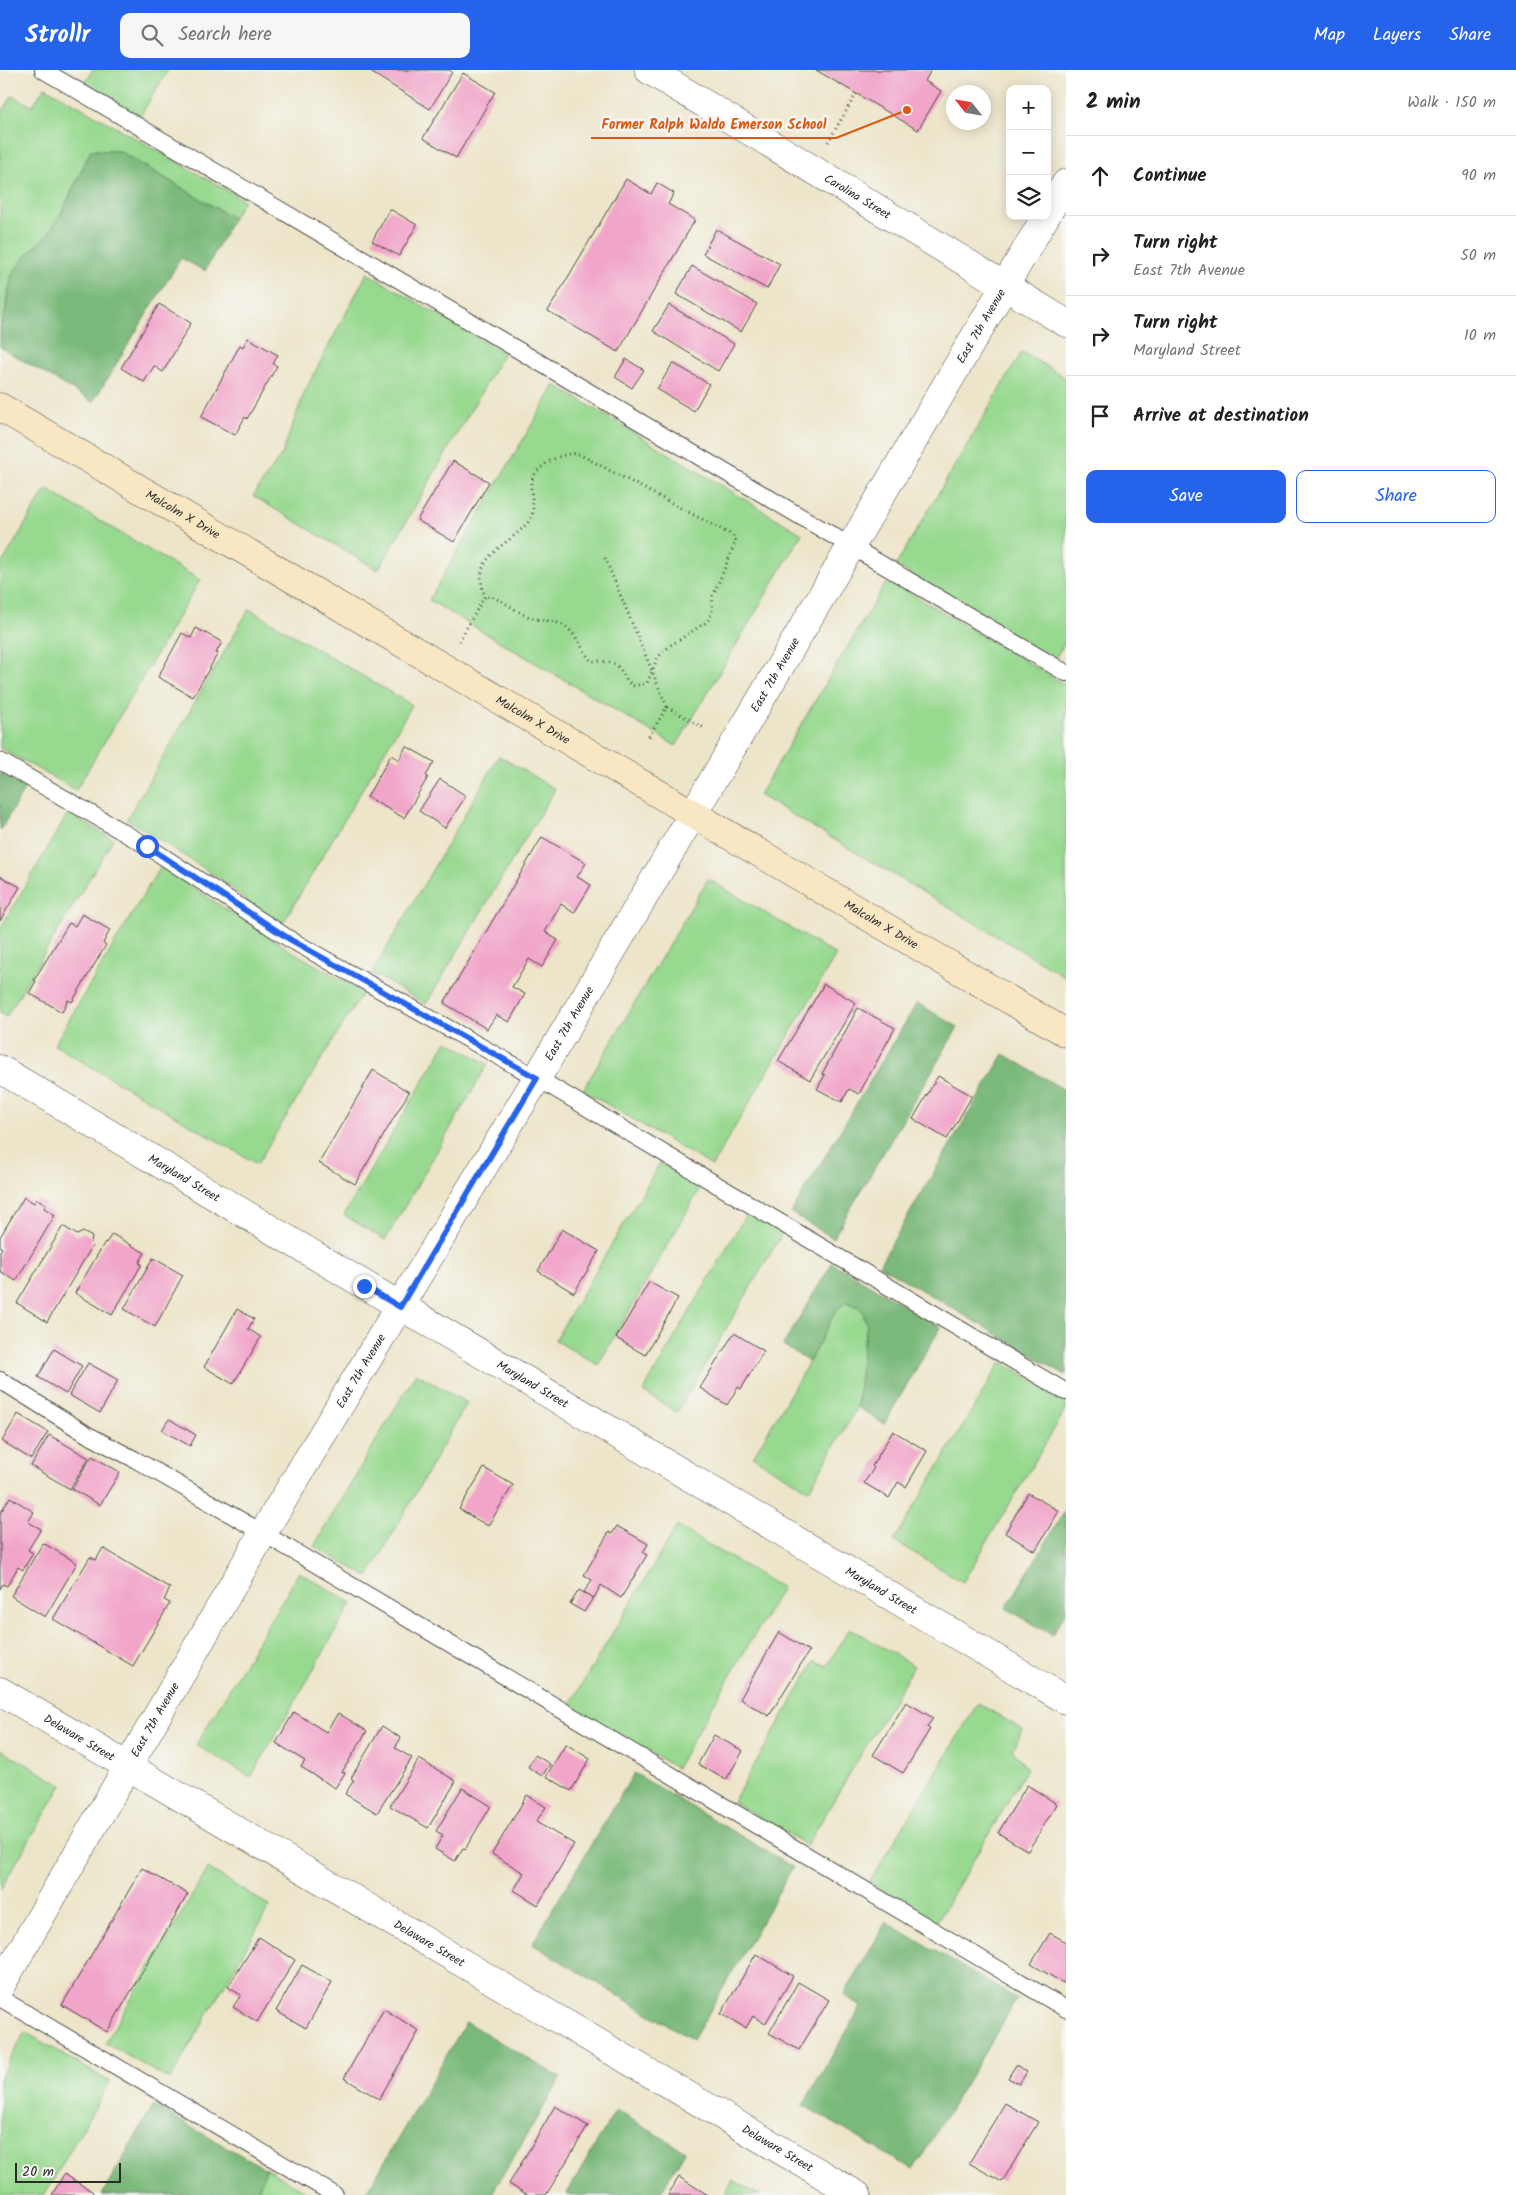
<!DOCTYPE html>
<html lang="en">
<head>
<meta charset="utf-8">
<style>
  :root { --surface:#fff; --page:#f6f6f6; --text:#222; --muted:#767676; --line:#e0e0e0; --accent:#2563eb }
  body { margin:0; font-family:Kalam,sans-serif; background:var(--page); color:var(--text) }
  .controls { position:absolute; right:15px; top:15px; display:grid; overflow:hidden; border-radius:10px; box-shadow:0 2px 12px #0003 }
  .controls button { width:45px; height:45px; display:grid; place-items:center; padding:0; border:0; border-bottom:1px solid var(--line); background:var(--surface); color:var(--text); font:25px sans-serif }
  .compass { position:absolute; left:946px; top:15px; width:45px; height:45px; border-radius:50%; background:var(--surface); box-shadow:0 2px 12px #0003; rotate:301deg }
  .scale { position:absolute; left:15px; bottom:12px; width:106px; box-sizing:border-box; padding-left:5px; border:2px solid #2b2b2b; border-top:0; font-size:14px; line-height:18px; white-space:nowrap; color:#2b2b2b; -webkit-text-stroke:4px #f6f6f2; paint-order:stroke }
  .stop { position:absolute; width:15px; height:15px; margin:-11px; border:4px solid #2563eb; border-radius:50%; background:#fff }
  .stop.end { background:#2563eb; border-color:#fff; box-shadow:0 1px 5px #0008 }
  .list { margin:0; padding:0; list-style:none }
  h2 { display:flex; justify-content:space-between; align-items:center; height:65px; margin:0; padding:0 20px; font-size:21px }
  h2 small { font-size:16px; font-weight:400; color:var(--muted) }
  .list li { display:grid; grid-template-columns:32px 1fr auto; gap:15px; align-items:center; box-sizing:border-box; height:80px; padding:0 20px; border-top:1px solid var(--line) }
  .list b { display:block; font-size:19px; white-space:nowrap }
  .list p { margin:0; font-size:16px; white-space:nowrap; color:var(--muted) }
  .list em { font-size:16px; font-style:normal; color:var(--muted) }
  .actions { display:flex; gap:10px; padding:15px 20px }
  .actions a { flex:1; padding:11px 0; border:1px solid var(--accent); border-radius:10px; text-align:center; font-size:18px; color:var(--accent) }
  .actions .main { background:var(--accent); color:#fff }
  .icon { flex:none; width:28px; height:28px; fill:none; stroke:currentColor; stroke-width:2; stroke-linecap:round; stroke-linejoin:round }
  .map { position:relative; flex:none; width:1066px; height:2125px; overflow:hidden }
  header { display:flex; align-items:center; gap:30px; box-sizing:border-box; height:70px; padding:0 25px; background:var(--accent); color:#fff }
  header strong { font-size:24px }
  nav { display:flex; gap:28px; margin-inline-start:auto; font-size:18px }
  .search { width:350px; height:45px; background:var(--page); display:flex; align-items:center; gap:12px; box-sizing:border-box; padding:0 18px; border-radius:10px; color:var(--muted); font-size:19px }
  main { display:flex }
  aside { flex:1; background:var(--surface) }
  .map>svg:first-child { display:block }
  .green { fill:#98d990; stroke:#62825e }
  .forest { fill:#7ab97a; stroke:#527252 }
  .building { fill:#f1a5c9 }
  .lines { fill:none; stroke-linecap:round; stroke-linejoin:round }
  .lane-casing { stroke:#484743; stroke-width:18 }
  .street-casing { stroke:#484743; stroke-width:29 }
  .secondary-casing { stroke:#484743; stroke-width:29 }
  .path { stroke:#484743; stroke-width:3; stroke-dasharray:1 4; stroke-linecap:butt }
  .lane { stroke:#fff; stroke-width:16 }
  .street { stroke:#fff; stroke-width:28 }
  .secondary { stroke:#f9e7c3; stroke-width:28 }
  .route { stroke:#2563eb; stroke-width:6 }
  .labels { text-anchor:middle; stroke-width:5; stroke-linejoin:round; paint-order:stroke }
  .street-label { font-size:12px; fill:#2b2b2b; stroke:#f6f6f2 }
  .leader { fill:none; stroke:#df570e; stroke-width:2 }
  .callout-dot { fill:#df570e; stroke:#f6f6f2; stroke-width:2 }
  .callout-label { font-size:14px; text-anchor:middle; font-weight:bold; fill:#df570e; stroke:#f6f6f2; stroke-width:5; stroke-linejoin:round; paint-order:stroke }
</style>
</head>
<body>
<header>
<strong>Strollr</strong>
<div class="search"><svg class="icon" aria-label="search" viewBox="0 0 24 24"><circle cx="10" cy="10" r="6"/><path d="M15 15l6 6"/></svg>Search here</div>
<nav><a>Map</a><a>Layers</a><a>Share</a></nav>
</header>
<main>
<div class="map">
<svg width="1066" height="2125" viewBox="0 0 1066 2125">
  <rect width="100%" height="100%" fill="#f6f6f2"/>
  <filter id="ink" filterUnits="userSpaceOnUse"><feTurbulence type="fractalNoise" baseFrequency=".02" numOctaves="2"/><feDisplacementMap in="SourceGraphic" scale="10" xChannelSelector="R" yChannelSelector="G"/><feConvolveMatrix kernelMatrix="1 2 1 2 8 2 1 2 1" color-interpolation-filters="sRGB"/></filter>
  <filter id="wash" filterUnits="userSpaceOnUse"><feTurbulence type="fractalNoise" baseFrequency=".0096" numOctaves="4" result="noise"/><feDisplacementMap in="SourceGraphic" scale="20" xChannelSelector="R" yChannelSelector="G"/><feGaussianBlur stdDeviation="1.12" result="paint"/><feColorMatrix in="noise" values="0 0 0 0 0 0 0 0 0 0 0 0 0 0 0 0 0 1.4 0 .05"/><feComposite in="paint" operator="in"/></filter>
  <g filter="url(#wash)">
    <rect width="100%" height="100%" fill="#ede5c9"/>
    <g class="green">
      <path d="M93,0H168L139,48L82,16Z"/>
      <path d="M45,17L244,130L233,148L119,81L91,80L62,142L48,164L31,180L7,222L5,245L0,258V46L12,26L32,36Z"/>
      <path d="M367,203L504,283L378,500L253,426L282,384L305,321Z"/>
      <path d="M1022,282L1066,308V571L1054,590L896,495Z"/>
      <path d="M555,315L802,464L676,676L429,530Z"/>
      <path d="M46,419L200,510L76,720L0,678V497Z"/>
      <path d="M885,514L898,516L1066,615V907L759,725Z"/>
      <path d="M249,539L412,635L283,853L251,835L222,810L127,749Z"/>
      <path d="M499,686L555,719L426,934L372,903Z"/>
      <path d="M68,743L113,769L6,947L0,943V859Z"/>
      <path d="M160,797L293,882L363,922L257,1094L54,975Z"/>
      <path d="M708,809L836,885L712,1096L583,1020Z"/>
      <path d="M447,971L488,994L385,1170L344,1145Z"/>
      <path d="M660,1093L701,1117L598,1295L555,1270Z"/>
      <path d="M747,1143L782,1164L677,1342L643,1322Z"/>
      <path d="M847,1232L858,1237L863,1242L867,1256L863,1274L857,1337L809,1420L753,1387L809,1292L837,1239Z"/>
      <path d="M1001,1292L1066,1329V1339L963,1512L894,1471Z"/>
      <path d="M416,1303L467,1333L368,1507L314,1476Z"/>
      <path d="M677,1456L782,1518L676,1698L570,1634Z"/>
      <path d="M299,1502L352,1533L251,1707L196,1675Z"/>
      <path d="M850,1558L914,1596L807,1775L733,1732L815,1591L827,1596Z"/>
      <path d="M978,1633L1023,1660L1012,1679L1027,1699L936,1853L869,1813Z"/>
      <path d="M0,1679L62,1715L0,1820Z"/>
      <path d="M208,1799L270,1836L170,2010L105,1973Z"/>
      <path d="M25,1962L110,2012L44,2125H0V2006Z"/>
      <path d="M266,2099L312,2125H256Z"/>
      <path d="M733,2110L760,2125H724Z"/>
    </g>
    <g class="forest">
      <path d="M91,80L119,81L233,148L205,201L181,188L93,332L0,277V258L5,245L11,207L20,192L48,164L62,142Z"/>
      <path d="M0,703L25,718L0,761Z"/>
      <path d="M917,933L958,957L833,1168L791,1143Z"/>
      <path d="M1004,984L1066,1021V1305L879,1195Z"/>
      <path d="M832,1193L941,1257L884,1354L857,1337L863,1274L867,1256L863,1242L858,1237L847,1232L837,1239L809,1292L783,1275Z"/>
      <path d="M1066,1439V1542L1052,1565L1006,1538Z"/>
      <path d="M634,1703L793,1797L693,1970L532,1874Z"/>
      <path d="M886,1852L1017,1929L913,2100L803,2035L861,1937L844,1925Z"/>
      <path d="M466,1952L561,2008L491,2125H365Z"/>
      <path d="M153,2036L266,2099L256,2125H102Z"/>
      <path d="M616,2040L685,2081L659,2125H566Z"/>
    </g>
    <g id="blocks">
      <g class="building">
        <path d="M374,0H449L452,2L430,39L372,3Z"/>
        <path d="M816,0H931L925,11L941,21L918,60Z"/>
        <path d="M463,3L495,22L456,88L423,68Z"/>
        <path d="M626,109L651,124L657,113L674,123L668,134L695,150L618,282L548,241Z"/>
        <path d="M390,139L417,155L399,186L372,171Z"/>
        <path d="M716,159L780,194L767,219L703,184Z"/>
        <path d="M692,196L757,234L741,262L676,224Z"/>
        <path d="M159,234L191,253L163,302L154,296L144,312L121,298Z"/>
        <path d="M669,235L734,274L718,301L653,261Z"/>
        <path d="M248,268L278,285L273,294L277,296L247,349L245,347L235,365L201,347L240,275L243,277Z"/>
        <path d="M626,289L644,300L632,318L615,307Z"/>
        <path d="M673,293L709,314L694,341L657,319Z"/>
        <path d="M453,391L489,412L454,472L417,450Z"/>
        <path d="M196,558L222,572L216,583H218L193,627L158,607L182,563L191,568Z"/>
        <path d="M406,676L434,692L426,706L428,707L404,748L367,727L391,685L399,690Z"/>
        <path d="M440,709L466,726L445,758L419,741Z"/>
        <path d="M542,767L586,793L577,807L591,815L574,843L561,834L545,862L558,870L542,897L529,889L512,917L525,924L509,952L496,945L487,959L444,933Z"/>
        <path d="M0,806L20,817L0,851Z"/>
        <path d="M82,844L110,860L103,873L106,875L72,932L68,930L62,942L29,923L36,911L34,910L69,853L75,856Z"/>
        <path d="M824,914L856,933L810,1010L778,991Z"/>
        <path d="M858,938L895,958L859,1024L849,1019L842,1032L817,1019L825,1005L822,1004Z"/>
        <path d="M373,1000L409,1022L355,1114L319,1093Z"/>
        <path d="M938,1006L972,1026L947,1069L913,1049Z"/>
        <path d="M24,1127L34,1133L37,1129L46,1134L44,1138L55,1145L16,1211L0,1201V1181L2,1178L0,1177V1167Z"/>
        <path d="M63,1156L77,1165L83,1162L92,1167L91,1173L93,1175L47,1252L17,1233Z"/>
        <path d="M562,1159L599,1181L574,1223L538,1201Z"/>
        <path d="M112,1164L145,1183L139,1193L142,1194L112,1245L75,1223L105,1172L106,1173Z"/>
        <path d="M153,1188L183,1205L155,1257L124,1239Z"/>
        <path d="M649,1212L678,1228L645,1285L616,1268Z"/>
        <path d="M237,1239L254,1249L248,1259L261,1267L233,1314L204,1297Z"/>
        <path d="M734,1263L764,1281L741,1319L738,1317L727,1335L700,1318Z"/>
        <path d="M54,1279L82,1296L66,1324L38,1307Z"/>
        <path d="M88,1293L118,1310L100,1343L69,1325Z"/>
        <path d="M18,1344L48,1362L31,1389L2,1371Z"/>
        <path d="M169,1349L196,1365L190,1376L162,1360Z"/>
        <path d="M893,1361L927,1381L906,1417L898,1412L889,1428L864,1413L874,1398L872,1396Z"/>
        <path d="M49,1365L89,1388L70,1419L31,1396Z"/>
        <path d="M92,1386L120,1402L100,1435L72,1419Z"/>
        <path d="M484,1398L513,1415L488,1456L459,1439Z"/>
        <path d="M1028,1423L1059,1441L1035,1481L1005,1463Z"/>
        <path d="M10,1427L34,1442L28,1452L41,1459L28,1480L33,1483L23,1500L18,1497L7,1516L3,1514L0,1519V1444Z"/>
        <path d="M617,1456L648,1474L643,1483L647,1485L621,1528L601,1515L594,1528L584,1522L592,1510L584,1505L609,1462L612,1464Z"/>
        <path d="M43,1473L77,1493L45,1547L11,1526Z"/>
        <path d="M103,1478L170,1518L164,1530L170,1533L133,1596L53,1549L90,1487L96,1490Z"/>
        <path d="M579,1520L593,1528L584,1542L570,1534Z"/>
        <path d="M779,1562L809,1581L769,1646L740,1629Z"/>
        <path d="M906,1632L933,1648L927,1657L930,1659L903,1703L873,1685Z"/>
        <path d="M294,1642L326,1662L338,1643L367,1661L342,1702L345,1703L335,1718L301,1697L305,1691L276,1673Z"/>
        <path d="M382,1656L401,1668L395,1678L412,1688L377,1743L345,1724L354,1710L351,1708Z"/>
        <path d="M714,1665L743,1681L726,1710L698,1694Z"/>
        <path d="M566,1674L590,1689L571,1721L546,1706Z"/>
        <path d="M535,1685L550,1694L542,1706L528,1697Z"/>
        <path d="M419,1689L456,1711L428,1758L390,1736Z"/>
        <path d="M1027,1715L1057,1734L1028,1781L998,1763Z"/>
        <path d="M462,1718L491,1736L465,1779L463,1778L455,1791L435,1779L443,1765L436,1761Z"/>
        <path d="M527,1725L546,1737L536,1752L574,1774L538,1835L514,1820L524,1803L492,1784Z"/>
        <path d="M142,1798L188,1824L107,1962L62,1935Z"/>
        <path d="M1050,1863L1066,1872V1908L1063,1913L1031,1894Z"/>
        <path d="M259,1867L295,1890L257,1952L233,1937L241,1925L228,1917Z"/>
        <path d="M756,1884L793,1906L765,1954L753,1946L746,1958L721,1944Z"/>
        <path d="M302,1895L332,1912L306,1958L276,1941Z"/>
        <path d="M798,1912L829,1930L799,1980L769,1963Z"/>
        <path d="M384,1939L419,1961L379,2029L344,2008Z"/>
        <path d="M1016,1995L1027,2002L1019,2014L1008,2008Z"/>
        <path d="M1005,2033L1038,2052L1002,2112L969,2093Z"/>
        <path d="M555,2036L588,2056L546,2125H528L509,2114Z"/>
        <path d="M64,2104L93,2122L92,2125H52Z"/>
        <path d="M679,2107L708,2125H668Z"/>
      </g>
    </g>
  </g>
  <g filter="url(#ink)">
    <use href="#blocks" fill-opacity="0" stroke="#484743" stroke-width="1"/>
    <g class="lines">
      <defs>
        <g id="lane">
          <path d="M43,0L1066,603"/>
          <path d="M0,691L147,776L291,870L537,1008L1066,1322"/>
          <path d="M0,1310L88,1365L136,1390L263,1463L1066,1939"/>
          <path d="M0,1928L335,2125"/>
        </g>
        <g id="street">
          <path id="s1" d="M649,0L1066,253"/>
          <path d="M1047,144L1066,113"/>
          <path id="s2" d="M0,999L1066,1630"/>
          <path id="s3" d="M0,1621L857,2125"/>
          <path id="s4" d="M0,1917L263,1463L537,1008L1046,146"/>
        </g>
        <g id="secondary">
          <path id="s5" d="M0,337L1066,963"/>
        </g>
      </defs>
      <use href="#lane" class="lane-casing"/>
      <use href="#street" class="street-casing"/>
      <use href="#secondary" class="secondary-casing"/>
      <g class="path">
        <path d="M828,72L856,24"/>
        <path d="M605,488L667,637L648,668"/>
        <path d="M459,571L485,526C469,484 509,477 529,451C537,441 530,425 531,414C533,397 561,382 576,384C580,384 586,388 590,390L732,465L736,471L713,526L712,542L708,551L671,575L658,587L647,613L634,616C624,612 623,597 612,593C606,591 598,591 591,591C583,581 577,565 566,557C556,550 544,551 533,548C515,543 504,528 485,526"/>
        <path d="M667,637L706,659"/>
      </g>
      <use href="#lane" class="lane"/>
      <use href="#street" class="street"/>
      <use href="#secondary" class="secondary"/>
    </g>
  </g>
  <g class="lines" filter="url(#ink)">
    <path class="route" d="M147,776L291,870L537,1008L400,1237L364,1216"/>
  </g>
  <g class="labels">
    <g class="street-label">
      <text dy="4" stroke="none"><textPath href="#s1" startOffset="244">Carolina Street</textPath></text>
      <text dy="4" stroke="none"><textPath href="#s4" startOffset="1929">East 7th Avenue</textPath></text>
      <text dy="4" stroke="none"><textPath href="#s5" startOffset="212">Malcolm X Drive</textPath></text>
      <text dy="4" stroke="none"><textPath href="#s4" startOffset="1524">East 7th Avenue</textPath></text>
      <text dy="4" stroke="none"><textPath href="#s5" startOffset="618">Malcolm X Drive</textPath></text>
      <text dy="4" stroke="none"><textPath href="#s5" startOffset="1022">Malcolm X Drive</textPath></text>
      <text dy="4" stroke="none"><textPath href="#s4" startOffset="1119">East 7th Avenue</textPath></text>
      <text dy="4" stroke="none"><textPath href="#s2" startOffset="214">Maryland Street</textPath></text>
      <text dy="4" stroke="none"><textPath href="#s4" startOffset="714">East 7th Avenue</textPath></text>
      <text dy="4" stroke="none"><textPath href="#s2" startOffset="619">Maryland Street</textPath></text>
      <text dy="4" stroke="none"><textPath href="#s2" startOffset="1024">Maryland Street</textPath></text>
      <text dy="4" stroke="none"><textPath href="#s4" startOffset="309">East 7th Avenue</textPath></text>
      <text dy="4" stroke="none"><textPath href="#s3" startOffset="92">Delaware Street</textPath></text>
      <text dy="4" stroke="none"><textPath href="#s3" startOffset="498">Delaware Street</textPath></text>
      <text dy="4" stroke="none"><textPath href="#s3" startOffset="902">Delaware Street</textPath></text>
    </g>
  </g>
  <path class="leader" d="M907 40L836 68H591"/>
  <circle class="callout-dot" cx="907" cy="40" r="5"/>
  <g class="callout-label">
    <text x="714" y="59">Former Ralph Waldo Emerson School</text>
  </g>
</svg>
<div class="controls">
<button>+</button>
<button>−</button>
<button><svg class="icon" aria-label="layers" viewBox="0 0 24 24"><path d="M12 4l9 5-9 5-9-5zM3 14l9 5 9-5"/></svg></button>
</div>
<svg class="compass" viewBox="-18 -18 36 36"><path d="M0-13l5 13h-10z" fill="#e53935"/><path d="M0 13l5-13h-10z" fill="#767676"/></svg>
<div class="scale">20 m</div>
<div class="stop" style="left:147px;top:776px"></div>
<div class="stop end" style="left:364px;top:1216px"></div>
</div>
<aside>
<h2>2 min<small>Walk · 150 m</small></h2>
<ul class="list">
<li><svg class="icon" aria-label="ahead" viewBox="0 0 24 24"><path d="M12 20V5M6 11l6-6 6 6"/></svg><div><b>Continue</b></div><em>90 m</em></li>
<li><svg class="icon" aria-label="right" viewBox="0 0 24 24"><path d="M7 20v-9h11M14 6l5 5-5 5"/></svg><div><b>Turn right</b><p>East 7th Avenue</p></div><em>50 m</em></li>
<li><svg class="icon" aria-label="right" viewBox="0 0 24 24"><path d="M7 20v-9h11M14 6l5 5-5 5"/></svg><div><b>Turn right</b><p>Maryland Street</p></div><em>10 m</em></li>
<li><svg class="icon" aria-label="arrive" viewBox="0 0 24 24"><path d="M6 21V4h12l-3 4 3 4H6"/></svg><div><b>Arrive at destination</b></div></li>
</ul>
<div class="actions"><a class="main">Save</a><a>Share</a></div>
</aside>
</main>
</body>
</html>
